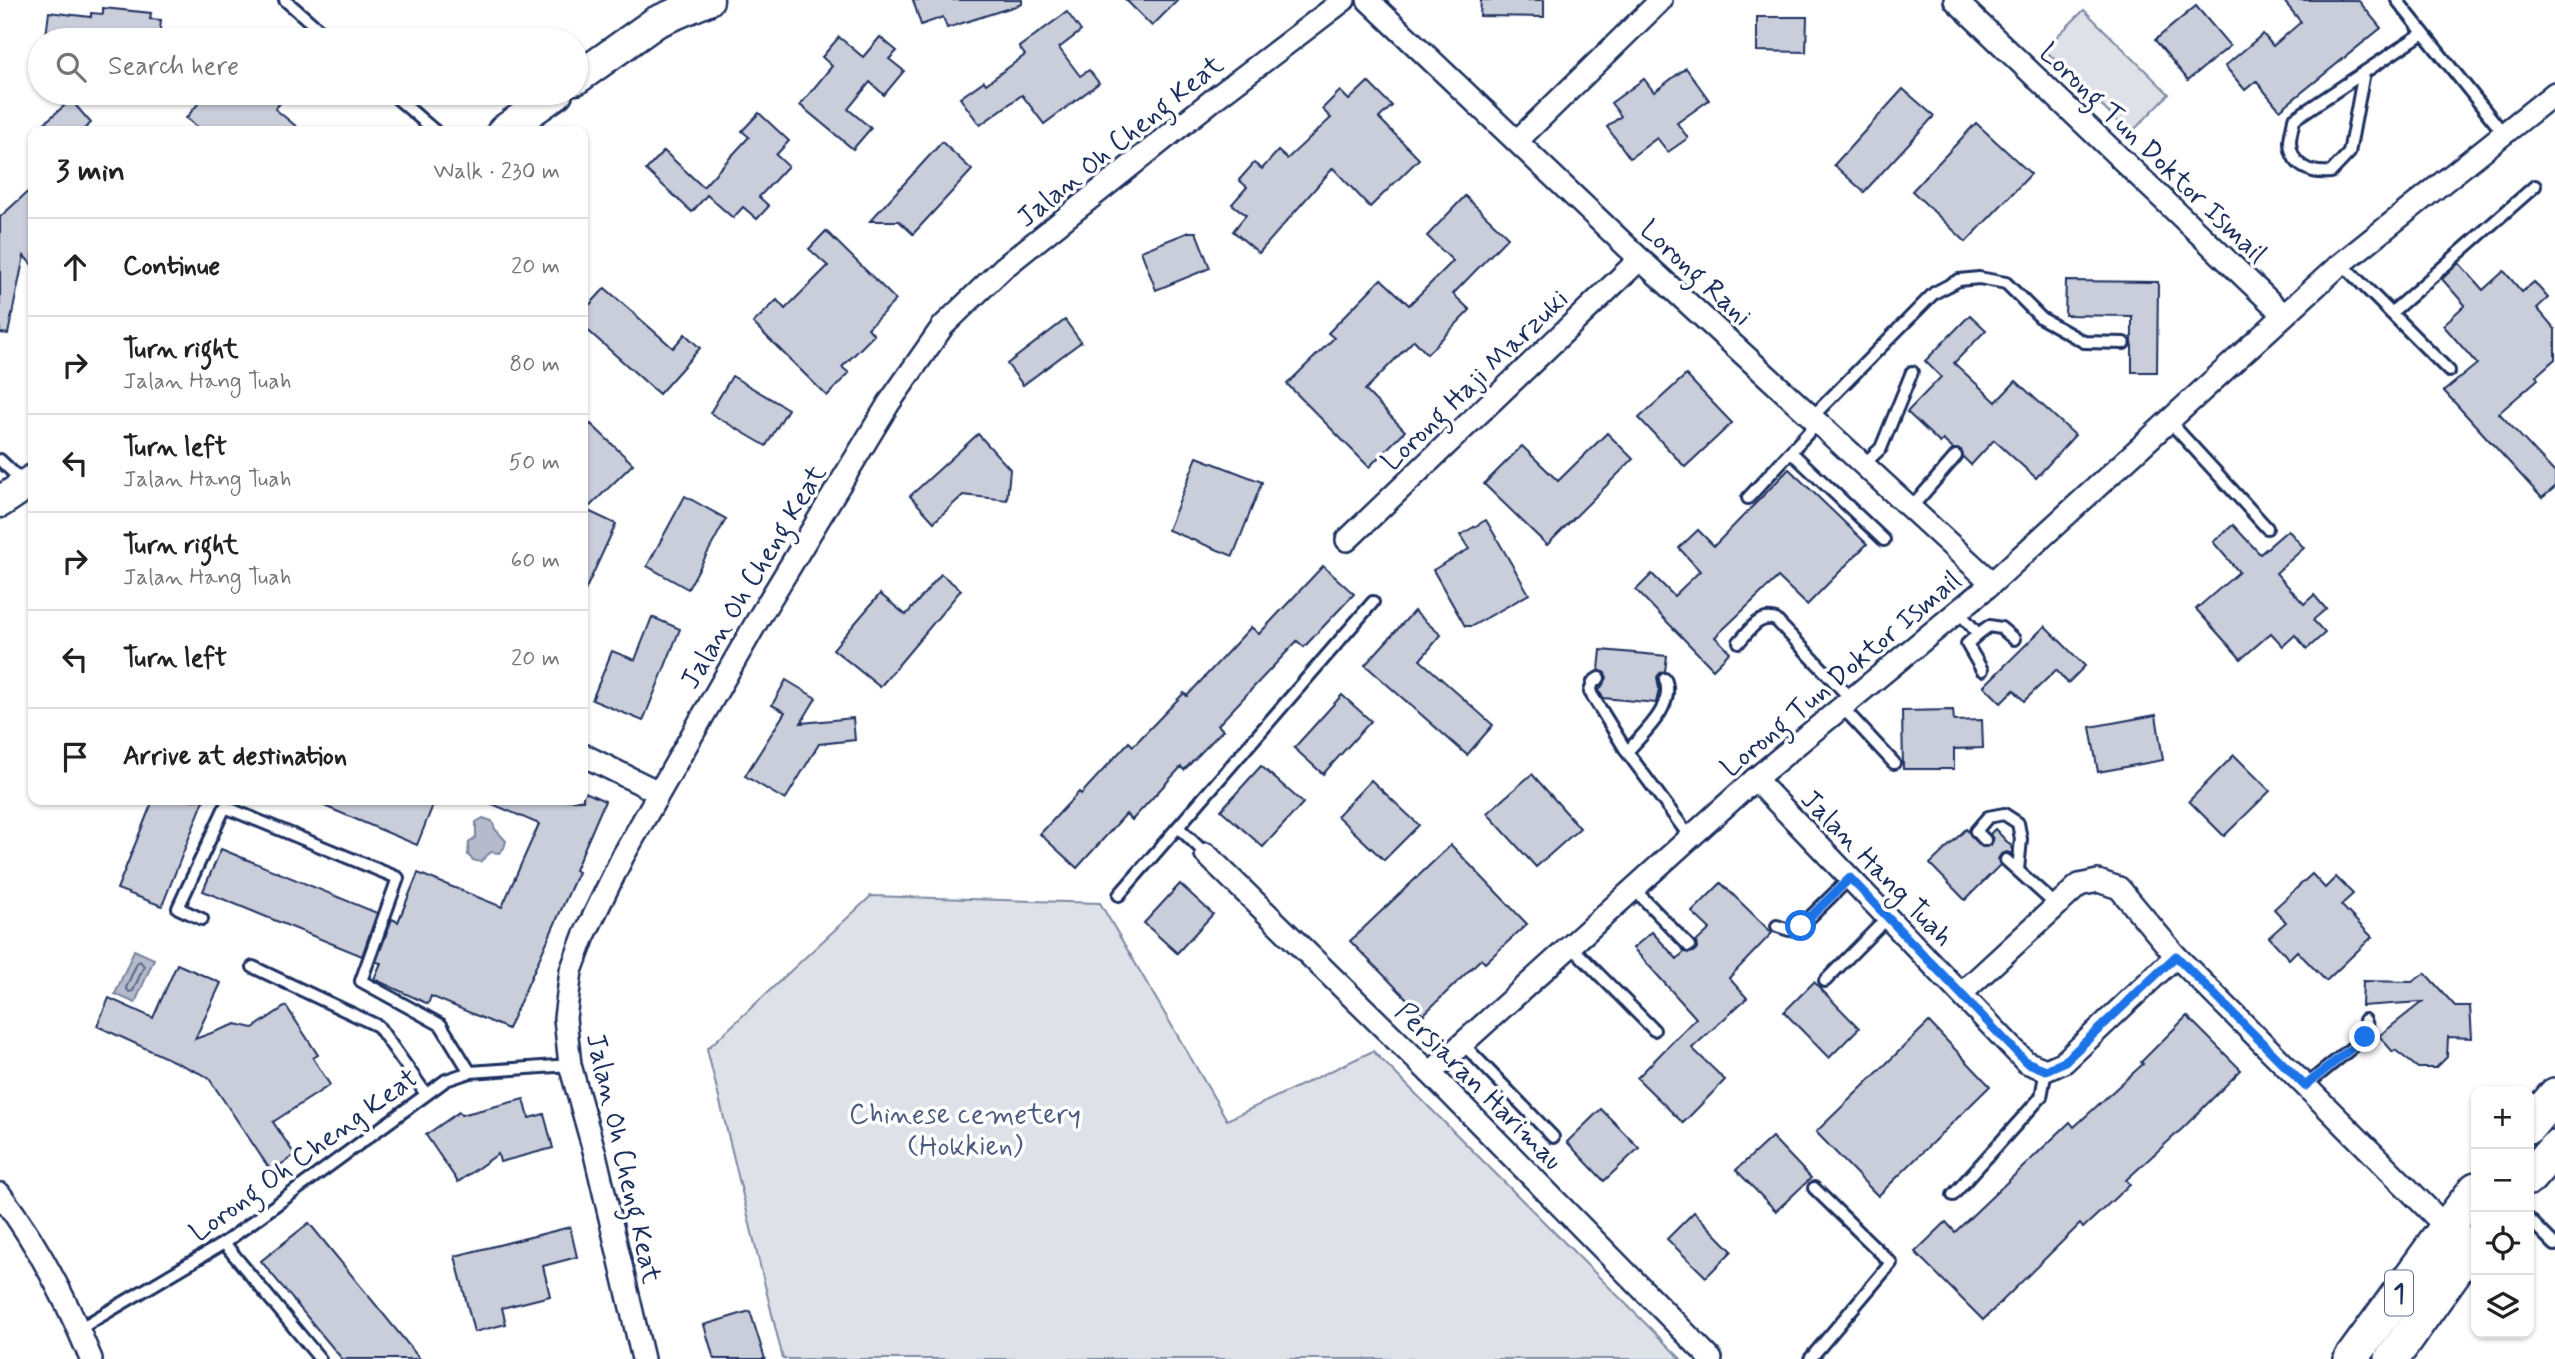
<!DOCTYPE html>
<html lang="en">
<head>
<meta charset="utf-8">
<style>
  :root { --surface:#fff; --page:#f2f2f2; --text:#222; --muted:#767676; --line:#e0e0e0 }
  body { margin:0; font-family:Mynerve,sans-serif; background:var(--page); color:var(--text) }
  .controls { position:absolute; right:21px; bottom:21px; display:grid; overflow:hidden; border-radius:14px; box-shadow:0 2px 5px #0004 }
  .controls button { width:63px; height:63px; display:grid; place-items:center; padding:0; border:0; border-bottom:2px solid var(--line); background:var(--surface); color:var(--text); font:35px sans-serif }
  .stop { position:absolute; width:21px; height:21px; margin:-16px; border:5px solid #1a73e8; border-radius:50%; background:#fff }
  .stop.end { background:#1a73e8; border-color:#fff; box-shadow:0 2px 7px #0008 }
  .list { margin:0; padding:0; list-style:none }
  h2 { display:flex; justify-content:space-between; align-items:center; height:91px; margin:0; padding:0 28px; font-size:30px }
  h2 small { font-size:23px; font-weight:400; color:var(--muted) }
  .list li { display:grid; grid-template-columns:46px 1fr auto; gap:21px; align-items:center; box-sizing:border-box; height:98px; padding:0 28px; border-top:2px solid var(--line) }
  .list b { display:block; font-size:26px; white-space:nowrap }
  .list p { margin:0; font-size:23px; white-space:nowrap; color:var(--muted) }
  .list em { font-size:23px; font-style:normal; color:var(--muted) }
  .icon { flex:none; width:38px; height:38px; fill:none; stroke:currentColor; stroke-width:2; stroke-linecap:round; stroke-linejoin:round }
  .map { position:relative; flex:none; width:2555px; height:1359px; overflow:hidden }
  .search { position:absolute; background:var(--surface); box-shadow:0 2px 5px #0004; left:28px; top:28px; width:560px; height:77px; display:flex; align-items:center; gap:18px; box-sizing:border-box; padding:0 24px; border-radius:38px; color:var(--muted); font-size:26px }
  .panel { position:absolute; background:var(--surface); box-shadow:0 2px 5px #0004; left:28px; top:126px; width:560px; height:679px; border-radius:14px }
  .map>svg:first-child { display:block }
  .green { fill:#dee1e7; stroke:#7c88a2; stroke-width:2 }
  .water { fill:#b5bbca; stroke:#77839f; stroke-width:2 }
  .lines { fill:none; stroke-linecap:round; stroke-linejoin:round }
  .shore { stroke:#596789; stroke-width:2 }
  .building { fill:#caceda; stroke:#1b2f5e; stroke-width:2 }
  .lane-casing { stroke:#1b2f5e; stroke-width:16 }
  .street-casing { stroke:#1b2f5e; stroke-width:26 }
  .secondary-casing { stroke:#1b2f5e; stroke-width:35 }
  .primary-casing { stroke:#1b2f5e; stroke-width:38 }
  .lane { stroke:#fff; stroke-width:10 }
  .street { stroke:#fff; stroke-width:21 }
  .secondary { stroke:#fff; stroke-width:30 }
  .primary { stroke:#fff; stroke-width:33 }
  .route { stroke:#1a73e8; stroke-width:9 }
  .labels { text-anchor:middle; stroke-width:7; stroke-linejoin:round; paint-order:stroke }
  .shield { fill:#fff; stroke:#5f6d8e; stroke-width:2 }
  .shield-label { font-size:26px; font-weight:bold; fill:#1b2f5e }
  .street-label { font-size:28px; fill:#1b2f5e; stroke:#fff }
  .park-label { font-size:28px; fill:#4c5c80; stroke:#fff }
</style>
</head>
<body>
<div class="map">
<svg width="2555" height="1359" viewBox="0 0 2555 1359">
  <rect width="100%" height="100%" fill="#fff"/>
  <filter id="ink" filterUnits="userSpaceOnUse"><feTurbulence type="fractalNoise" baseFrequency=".0143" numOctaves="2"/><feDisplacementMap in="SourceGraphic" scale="14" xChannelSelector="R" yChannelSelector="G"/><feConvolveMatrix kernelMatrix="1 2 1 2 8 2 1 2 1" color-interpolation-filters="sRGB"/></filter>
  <g filter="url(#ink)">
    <g class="green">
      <path d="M2084,10L2169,94L2130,134L2044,49Z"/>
      <path d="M871,896L1100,903L1227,1120L1373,1051L1681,1359H783L707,1049Z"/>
    </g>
    <g class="water">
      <path d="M483,818L492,821L495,829L506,841L504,848L499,853L491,852L480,862L473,860L468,855L469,842L476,837V822Z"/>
      <path d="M134,950L154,959L135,1003L115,994Z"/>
    </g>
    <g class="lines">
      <path class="shore" d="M140,961L144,966L133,991L129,992L126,988L137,963Z"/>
    </g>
    <g class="building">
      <path d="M913,0H1022V4L947,28L943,17L921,25Z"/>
      <path d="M1126,0H1178L1152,26Z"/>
      <path d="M1481,0H1544V17L1480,16Z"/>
      <path d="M2283,0H2358L2381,28L2280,110L2256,81L2245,90L2225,66L2263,34L2273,46L2301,22Z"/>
      <path d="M2196,6L2230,46L2188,80L2155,40Z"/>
      <path d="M103,8L151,13L150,19L161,20L159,40H80L46,36L49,12L91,17V13L103,14Z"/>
      <path d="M1067,12L1081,31L1059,48L1080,76L1089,70L1099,83L1044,124L1022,95L980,125L960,98L984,81L986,84L1025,55L1019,47Z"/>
      <path d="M1757,17H1807L1806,52L1757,51Z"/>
      <path d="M839,37L863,57L880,37L897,51L889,59L904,71L884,95L870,82L848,109L871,128L853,149L800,105L832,66L822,57Z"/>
      <path d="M1686,68L1709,100L1677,123L1688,138L1668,152L1657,138L1630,158L1607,127L1621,116L1611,103L1644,79L1654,92Z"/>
      <path d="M1368,82L1392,106L1379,118L1419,159L1370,207L1333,168L1259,253L1233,231L1246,215L1232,204L1247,187L1239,180L1254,163L1262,169L1278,151L1287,159L1331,118L1322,109L1340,91L1349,100Z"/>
      <path d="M1903,89L1934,116L1864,192L1834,165Z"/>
      <path d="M207,93H289L275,109L302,131H202L186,118Z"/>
      <path d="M71,100L91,123L82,131H35Z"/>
      <path d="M759,113L789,141L776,155L788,166L759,197L769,206L757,219L743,207L733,218L707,195L692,212L646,170L664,151L703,187L749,137L742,131Z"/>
      <path d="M1976,123L2031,174L1966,242L1912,191Z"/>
      <path d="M942,142L972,170L913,234L899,221H870Z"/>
      <path d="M33,187V266L24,256L8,334L0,333V217Z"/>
      <path d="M1465,196L1508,237L1453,294L1470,310L1427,354L1414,340L1365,390L1405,431L1369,467L1287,384L1334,338L1328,333L1381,279L1409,305L1453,261L1427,236Z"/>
      <path d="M826,231L896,300L868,328L874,335L842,367L849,373L827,396L753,323L777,300L785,309L828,266L809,249Z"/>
      <path d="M1189,232H1196L1210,268L1156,290L1141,251Z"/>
      <path d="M2459,263L2483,290L2504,271L2522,292L2534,282L2548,298L2537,308L2555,329V359L2536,376L2538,379L2499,413L2555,473V487L2542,498L2444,391L2477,364L2443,325L2465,305L2442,279Z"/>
      <path d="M2066,281L2158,282L2157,372H2132V316L2065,315Z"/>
      <path d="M605,288L673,348L685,334L700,348L659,394L583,326V312Z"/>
      <path d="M1970,315L1986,330L1954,363L1996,402L2016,381L2075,435L2036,478L1994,440L1971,465L1964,458L1961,450L1953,449L1943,440L1940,443L1907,412L1941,377L1925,361Z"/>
      <path d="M1065,320L1081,342L1023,385L1007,364Z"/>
      <path d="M1686,375L1732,423L1685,467L1639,418Z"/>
      <path d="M732,376L788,409L766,446L710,413Z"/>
      <path d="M591,424L633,464L586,510L616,524L583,595V432Z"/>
      <path d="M1607,433L1633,459L1547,545L1484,484L1522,446L1558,481Z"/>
      <path d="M978,434L1010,469L1007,500L963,495L934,522L910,496Z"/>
      <path d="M1197,457L1262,482L1233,556L1168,530Z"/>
      <path d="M1789,469L1867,544L1807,605L1778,577L1715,637L1730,652L1713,669L1636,590L1652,574L1674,596L1700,571L1679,548L1698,530L1714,546Z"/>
      <path d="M685,496L726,519L688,589L647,566Z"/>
      <path d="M1486,520L1529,594L1472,626H1465L1433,570L1469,549L1460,535Z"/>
      <path d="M2233,525L2260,554L2288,530L2304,548L2276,573L2304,604L2314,595L2326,609L2313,620L2325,633L2307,649L2295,635L2283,646L2271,633L2241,659L2196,609L2239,572L2213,542Z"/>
      <path d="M1323,566L1354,594L1304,647L1297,641L1218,725L1223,730L1184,770L1181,767L1132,820L1126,814L1077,868L1040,834L1079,792L1081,794L1129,742L1133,746L1184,693L1187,696L1251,627L1259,634Z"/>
      <path d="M941,574L961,590L880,687L833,649L880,594L906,615Z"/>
      <path d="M1414,611L1441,635L1420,660L1493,725L1467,755L1365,665Z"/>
      <path d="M652,617L680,629L643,721L592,700L612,651L635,660Z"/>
      <path d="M2045,626L2085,666L2068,683L2056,670L2024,701L2014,690L2001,703L1984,686Z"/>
      <path d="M1601,650L1667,656L1665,671L1660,673L1657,677L1659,689L1656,703L1603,698L1599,691L1607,678L1605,673L1599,670Z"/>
      <path d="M786,680L816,698L801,723L853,718L855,740L819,744L785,800L745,776L785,712L772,705Z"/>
      <path d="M1342,695L1371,721L1323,774L1294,748Z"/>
      <path d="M1953,710L1954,721L1982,720L1983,748L1954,749V769H1903L1902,711Z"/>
      <path d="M2156,715L2163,760L2098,772L2090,727Z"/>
      <path d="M2234,755L2270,791L2224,836L2189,801Z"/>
      <path d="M1261,766L1303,803L1263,847L1221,810Z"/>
      <path d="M1532,774L1580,828L1536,867L1487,813Z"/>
      <path d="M1371,780L1419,825L1384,860L1337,816Z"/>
      <path d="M583,791L605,801L575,870L578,872L508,1029L431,996L428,1004L374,979L381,963L376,962L392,919L398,922L418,873L502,907L539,824L483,800H583Z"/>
      <path d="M153,800H204L162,906L117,889Z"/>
      <path d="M310,800H435L417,845Z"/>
      <path d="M1966,829L1982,847L1991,845L1993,839L1990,834L1995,829L2012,847V854L2007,852L2001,854L1998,859L2000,865L1965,900L1930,864Z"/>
      <path d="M1451,845L1527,924L1485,963L1481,959L1423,1015L1350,941Z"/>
      <path d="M221,849L377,913L362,956L203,891Z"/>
      <path d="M2312,874L2325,888L2336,877L2353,894L2341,905L2372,937L2326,981L2297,951L2289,959L2269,937L2286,922L2274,909Z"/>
      <path d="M1721,883L1772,933L1729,978L1747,998L1692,1048L1725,1080L1683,1123L1637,1078L1696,1018L1633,948L1652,932L1677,959L1684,952H1694L1697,948L1696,942L1710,929L1692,912Z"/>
      <path d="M1180,884L1213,914L1177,953L1144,923Z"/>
      <path d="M177,964L221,983L195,1039L236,1024L253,1028L286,1006L318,1055L313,1058L330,1085L273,1122L295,1155L271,1171L208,1077L97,1026L109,998L153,1018Z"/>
      <path d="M2425,973L2455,1006H2470L2472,1038L2448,1037L2447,1057L2436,1068H2418L2395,1050L2393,1052L2379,1036L2422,1002L2362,1006L2363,981L2412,982Z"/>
      <path d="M1814,982L1859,1028L1829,1058L1784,1012Z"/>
      <path d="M2187,1016L2241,1070L2184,1127L2126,1180L2130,1184L2083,1228L2080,1224L1983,1320L1915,1252L1946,1222L1955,1232L2070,1122L2074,1127L2143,1064L2141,1062Z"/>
      <path d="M1929,1022L1990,1086L1878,1196L1816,1132Z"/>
      <path d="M524,1099L529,1118L544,1114L553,1148L500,1162L498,1154L458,1182L426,1135L459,1112L461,1115Z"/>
      <path d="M1601,1109L1639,1148L1604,1181L1567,1142Z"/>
      <path d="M1772,1137L1811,1178L1776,1211L1736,1170Z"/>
      <path d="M1694,1212L1732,1251L1706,1277L1667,1239Z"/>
      <path d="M309,1223L420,1359H342L261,1261Z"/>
      <path d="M570,1227L577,1257L543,1266L550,1296L502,1308L506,1324L474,1332L455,1256Z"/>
      <path d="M750,1311L765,1359H714L704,1325Z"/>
    </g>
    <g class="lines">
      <defs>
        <g id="lane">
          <path d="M285,0L331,40"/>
          <path d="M2397,0L2504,134"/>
          <path d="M2364,72L2349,153L2331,172C2310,174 2291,166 2290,142C2290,135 2293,126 2294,119L2423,33"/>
          <path d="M391,93L435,131"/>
          <path d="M2342,264L2449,371"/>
          <path d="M2391,313L2535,186"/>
          <path d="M1812,417L1934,293L1959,280L1979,278L2006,283L2041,318L2084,342L2124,343"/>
          <path d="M2169,421L2267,528"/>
          <path d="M1791,452L1884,540"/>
          <path d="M0,460L24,483"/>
          <path d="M1864,464L1881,448L1912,372"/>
          <path d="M1748,498L1818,422"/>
          <path d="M1911,508L1956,456"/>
          <path d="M1958,611L1978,634L1989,626L2001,628L2014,639"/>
          <path d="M1978,634L1967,644L1982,670"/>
          <path d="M1739,642C1750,630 1759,614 1776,620L1851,699"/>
          <path d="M1599,678L1593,682L1590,692L1627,752L1690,837"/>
          <path d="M1842,707L1894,763"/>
          <path d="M1627,752C1643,733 1676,706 1665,679"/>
          <path d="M1179,828L1206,854"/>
          <path d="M1985,840L1976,831L1988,817L2004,814L2018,823L2021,839L2018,870"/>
          <path d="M2006,860L2057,906"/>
          <path d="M1634,889L1689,946"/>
          <path d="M1119,895L1373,602"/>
          <path d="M202,919L178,908L225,807L398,878L361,981L441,1025L470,1072"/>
          <path d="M1777,926L1789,930L1801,926L1850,878"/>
          <path d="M1571,946L1654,1030"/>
          <path d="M253,967L378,1026L426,1094"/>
          <path d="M1825,981L1888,917"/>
          <path d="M1463,1044L1553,1137"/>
          <path d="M2305,1086L2365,1037L2368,1028L2365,1020"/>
          <path d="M1953,1195L2041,1097L2046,1070"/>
          <path d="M2529,1219L2555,1245"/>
          <path d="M224,1243L320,1359"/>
          <path d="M79,1329L224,1243L446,1080L470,1072L570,1065"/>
          <path d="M1810,1359L1891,1263L1814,1188"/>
        </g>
        <g id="street">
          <path d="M1368,0L1640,259L1992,583"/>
          <path d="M1955,0L2284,315"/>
          <path d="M1517,141L1661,0"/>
          <path d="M1347,540L1640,259"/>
          <path d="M583,755L658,792"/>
          <path d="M1755,779L2026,1062L2046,1070L2064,1062L2176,956"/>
          <path d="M1206,854L1430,1073L1711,1359"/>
          <path d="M1961,994L2079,885L2098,881L2119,888L2176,956L2453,1234"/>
          <path d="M1430,1073L1755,779L1992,583L2337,267L2555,93"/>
          <path d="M0,1194C38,1244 67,1301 91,1359"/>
          <path d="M643,1359L595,1154L570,1065L565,1018L571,971L584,936L623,856L760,616L889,403L943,326L1003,268L1214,99L1344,0"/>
        </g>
        <g id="secondary">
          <path d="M576,79L656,22L708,0"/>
          <path d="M503,131L557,93"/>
          <path d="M0,502L33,480"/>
        </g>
        <g id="primary">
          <path d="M2529,1126L2555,1095"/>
          <path d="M2529,1178L2555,1148"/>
          <path d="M2351,1359L2455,1216L2476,1189"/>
          <path d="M2392,1359L2476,1241"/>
        </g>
      </defs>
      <use href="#lane" class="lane-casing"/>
      <use href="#street" class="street-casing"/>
      <use href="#secondary" class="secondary-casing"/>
      <use href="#primary" class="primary-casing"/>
      <use href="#lane" class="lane"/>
      <use href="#street" class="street"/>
      <use href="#secondary" class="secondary"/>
      <use href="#primary" class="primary"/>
    </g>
  </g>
  <g class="lines" filter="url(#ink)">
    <path class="route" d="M1801,926L1850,878L2026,1062L2046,1070L2064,1062L2176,956L2305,1086L2365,1037"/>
  </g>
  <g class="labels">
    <rect class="shield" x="2385" y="1270.5" width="28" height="45" rx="5"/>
    <g class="shield-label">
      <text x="2399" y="1302">1</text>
    </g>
    <g class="street-label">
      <text transform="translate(1119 140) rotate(-39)" y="10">Jalan Oh Cheng Keat</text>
      <text transform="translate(2154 152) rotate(44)" y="10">Lorong Tun Doktor Ismail</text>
      <text transform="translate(1697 272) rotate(43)" y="10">Lorong Rani</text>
      <text transform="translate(1474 379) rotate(-44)" y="10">Lorong Haji Marzuki</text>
      <text transform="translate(752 576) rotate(-59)" y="10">Jalan Oh Cheng Keat</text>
      <text transform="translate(1840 673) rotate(-40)" y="10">Lorong Tun Doktor Ismail</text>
      <text transform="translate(1878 867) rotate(46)" y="10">Jalan Hang Tuah</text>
      <text transform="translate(1480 1085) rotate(45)" y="10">Persiaran Harimau</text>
      <text transform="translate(303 1154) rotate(-36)" y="10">Lorong Oh Cheng Keat</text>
      <text transform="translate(625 1158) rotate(77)" y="10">Jalan Oh Cheng Keat</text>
    </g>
    <g class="park-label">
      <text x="965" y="1123">Chinese cemetery<tspan x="965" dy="32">(Hokkien)</tspan></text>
    </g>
  </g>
</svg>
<div class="controls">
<button>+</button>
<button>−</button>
<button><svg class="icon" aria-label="locate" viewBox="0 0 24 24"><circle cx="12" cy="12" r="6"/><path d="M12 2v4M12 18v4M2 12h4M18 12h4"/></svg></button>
<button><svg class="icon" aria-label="layers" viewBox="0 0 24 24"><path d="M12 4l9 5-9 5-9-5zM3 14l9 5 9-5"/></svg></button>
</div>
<div class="stop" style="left:1801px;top:926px"></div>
<div class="stop end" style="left:2365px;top:1037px"></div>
<div class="search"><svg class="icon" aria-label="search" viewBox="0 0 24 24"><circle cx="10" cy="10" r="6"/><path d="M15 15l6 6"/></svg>Search here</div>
<section class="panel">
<h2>3 min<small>Walk · 230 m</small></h2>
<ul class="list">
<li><svg class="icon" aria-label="ahead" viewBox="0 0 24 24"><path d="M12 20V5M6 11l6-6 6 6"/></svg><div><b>Continue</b></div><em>20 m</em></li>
<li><svg class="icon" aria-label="right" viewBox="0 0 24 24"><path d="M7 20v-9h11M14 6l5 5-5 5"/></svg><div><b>Turn right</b><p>Jalan Hang Tuah</p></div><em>80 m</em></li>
<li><svg class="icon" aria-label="left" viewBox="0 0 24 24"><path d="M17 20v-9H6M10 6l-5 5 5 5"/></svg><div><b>Turn left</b><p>Jalan Hang Tuah</p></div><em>50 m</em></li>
<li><svg class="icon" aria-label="right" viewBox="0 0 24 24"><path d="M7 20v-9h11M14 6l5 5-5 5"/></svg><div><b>Turn right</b><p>Jalan Hang Tuah</p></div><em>60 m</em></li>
<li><svg class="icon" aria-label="left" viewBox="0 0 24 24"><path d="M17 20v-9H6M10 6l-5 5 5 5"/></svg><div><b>Turn left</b></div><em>20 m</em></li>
<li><svg class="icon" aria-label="arrive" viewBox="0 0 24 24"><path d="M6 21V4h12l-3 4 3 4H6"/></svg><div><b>Arrive at destination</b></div></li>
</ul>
</section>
</div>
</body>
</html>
